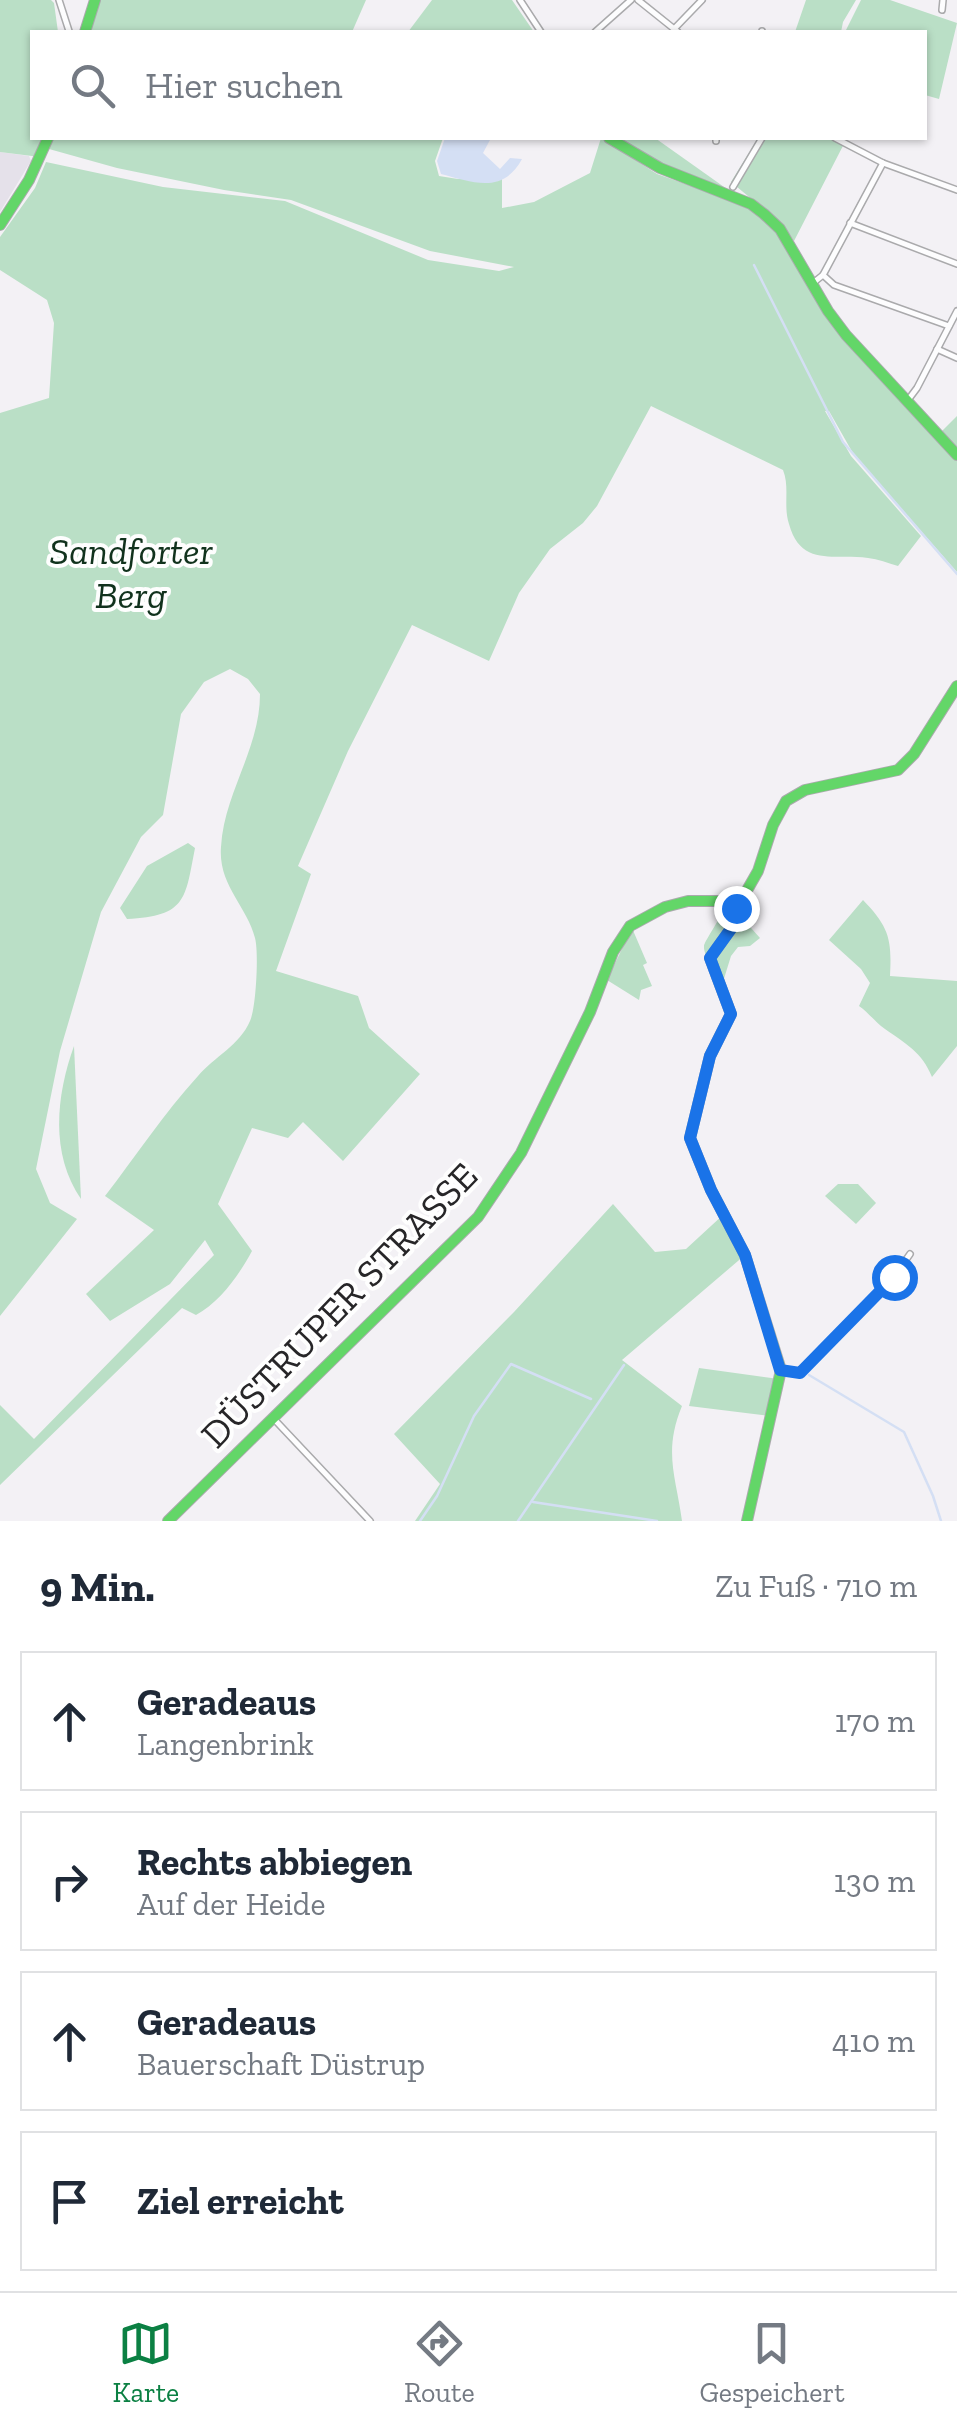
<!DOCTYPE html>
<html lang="de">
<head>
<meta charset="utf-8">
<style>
  :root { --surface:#fff; --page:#f6f6f7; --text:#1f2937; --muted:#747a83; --line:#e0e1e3; --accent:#0b8043 }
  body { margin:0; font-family:"Zilla Slab",serif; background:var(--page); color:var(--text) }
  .stop { position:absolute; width:30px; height:30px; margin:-22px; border:8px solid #1a73e8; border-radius:50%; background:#fff }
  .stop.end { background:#1a73e8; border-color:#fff; box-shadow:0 2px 10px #0008 }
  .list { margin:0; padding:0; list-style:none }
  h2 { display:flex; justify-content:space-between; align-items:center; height:130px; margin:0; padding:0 40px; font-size:42px }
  h2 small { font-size:32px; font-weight:400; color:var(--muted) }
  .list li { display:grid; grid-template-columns:65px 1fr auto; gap:30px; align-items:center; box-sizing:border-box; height:140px; margin:0 20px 20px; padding:0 20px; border:2px solid var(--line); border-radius:0px }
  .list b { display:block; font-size:38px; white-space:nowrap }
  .list p { margin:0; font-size:32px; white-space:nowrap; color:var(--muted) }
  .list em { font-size:32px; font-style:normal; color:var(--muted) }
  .icon { flex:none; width:55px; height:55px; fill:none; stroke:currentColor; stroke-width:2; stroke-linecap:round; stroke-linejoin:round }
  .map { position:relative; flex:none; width:957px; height:1521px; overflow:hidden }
  .search { position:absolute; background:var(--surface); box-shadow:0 2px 8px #0004; left:30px; right:30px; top:30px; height:110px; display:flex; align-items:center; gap:25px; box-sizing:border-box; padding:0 35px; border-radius:0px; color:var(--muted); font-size:38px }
  .sheet { height:770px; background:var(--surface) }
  nav { display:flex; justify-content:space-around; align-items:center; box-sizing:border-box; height:140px; border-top:2px solid var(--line); background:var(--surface); font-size:28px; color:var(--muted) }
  nav a { display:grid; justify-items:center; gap:5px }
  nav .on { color:var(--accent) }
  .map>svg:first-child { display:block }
  .built { fill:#e5e1ea }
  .green { fill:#badfc6 }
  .water { fill:#d4dff4 }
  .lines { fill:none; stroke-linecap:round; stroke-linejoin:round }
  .stream { stroke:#d4dff4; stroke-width:2.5 }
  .street-casing { stroke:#aaaaac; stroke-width:8 }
  .fast-casing { stroke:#aaaaac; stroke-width:12 }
  .street { stroke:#fdfdfe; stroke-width:5 }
  .fast { stroke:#63d668; stroke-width:10 }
  .route { stroke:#1a73e8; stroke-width:12 }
  .labels { text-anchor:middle; stroke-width:8; stroke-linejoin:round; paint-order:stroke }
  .park-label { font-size:38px; font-style:italic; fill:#11321d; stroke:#fefefe }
  .street-label { font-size:38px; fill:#272628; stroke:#fefefe }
</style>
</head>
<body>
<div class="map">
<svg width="957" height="1521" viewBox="0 0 957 1521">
  <rect width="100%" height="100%" fill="#f3f1f5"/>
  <path class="built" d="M0,152L29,156L31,161L0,212Z"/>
  <g class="green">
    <path d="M0,0H51L54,3L58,32H32V138H48L40,157L0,152Z"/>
    <path d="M100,0H366L352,32H89Z"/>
    <path d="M432,0H512L534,32H408Z"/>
    <path d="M806,0H856L843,22L841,32H795Z"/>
    <path d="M861,0H890L957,23L939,99L925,95L924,32H845Z"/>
    <path d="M53,138H443L435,161L439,176L458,179L502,178V208L534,202L590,173L601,138L657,174L691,186L693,182L751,204L780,229L828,311L939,434L957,416V572L854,455L829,411H825L851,456L921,536L898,566C888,563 878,559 868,558C835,553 801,568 789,524C783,506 790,487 783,470L651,406L597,506L583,523L550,549L519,593L489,661L412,625L348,751L298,866L311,874L276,971L358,996L369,1028L420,1074L343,1161L303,1122L288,1138L252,1128L218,1204L252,1251C239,1275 220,1302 196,1315L182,1308L0,1485V1405L34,1439L214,1255L205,1240L170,1284L110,1321L86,1294L154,1230L105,1196C136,1156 164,1113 198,1076C214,1057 240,1045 250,1021C256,1008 259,953 255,938C247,906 218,885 221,847C224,793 260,749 260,694L248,679L230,669L204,682L181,714L163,815L141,837L101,912L60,1051L36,1169L50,1203L77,1219L0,1316V413L49,398L54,323L47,300L0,270V237L35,188L46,162L163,187L285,201L428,260L499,271L514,267L430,251L291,200L224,190L117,168L49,149Z"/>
    <path d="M614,138H655L734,194L661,164Z"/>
    <path d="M758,138H847L794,241L783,225L731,182Z"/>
    <path d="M188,843L195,848C185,899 187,916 127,919L120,908L147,866Z"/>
    <path d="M863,900C889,927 892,939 890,976L957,981V1046L932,1077C922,1052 906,1044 885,1029C875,1022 869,1013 859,1006L870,983L861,969L829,940Z"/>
    <path d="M724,908H741L743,919L760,938L750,946L738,947L731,956L722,985C718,976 703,956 704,946C704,942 721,918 724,908Z"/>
    <path d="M632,928L647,963L643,965L652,986L641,990L639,1000L607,980Z"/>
    <path d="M74,1046L81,1199C50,1154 56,1096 74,1046Z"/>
    <path d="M838,1184H858L876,1203L856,1224L825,1196Z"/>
    <path d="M613,1204L655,1252L686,1249L724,1214L745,1255L622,1360L682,1406C663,1452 676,1476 682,1521H415L440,1484L394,1434L514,1312Z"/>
    <path d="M699,1368L779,1379L770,1416L689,1406Z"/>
  </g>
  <path class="water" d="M445,138H491L483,153L500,169L510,158L522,159C503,194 474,183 441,174L437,161Z"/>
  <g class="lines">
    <g class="stream">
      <path d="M754,265L843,442L957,574"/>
      <path d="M809,1375L904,1432L933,1496L941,1521"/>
      <path d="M533,1502L657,1521"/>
      <path d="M420,1521L437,1496L474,1416L511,1364L591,1399"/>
      <path d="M518,1521L624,1365"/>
    </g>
    <defs>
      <g id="street">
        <path d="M59,0L69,31"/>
        <path d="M520,0L541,32"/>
        <path d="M638,0L678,32"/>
        <path d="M942,10L943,0"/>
        <path d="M674,29L702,0"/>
        <path d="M595,32L631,0"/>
        <path d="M762,32V31"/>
        <path d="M716,138V141"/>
        <path d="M835,138L883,163L957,190"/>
        <path d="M733,187L762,138"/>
        <path d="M850,223L957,264"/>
        <path d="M823,275L834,285L949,326"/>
        <path d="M813,283L823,275L883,163"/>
        <path d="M937,349L957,358"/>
        <path d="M908,400L917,388L957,311"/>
        <path d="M781,1370L800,1373L894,1277L910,1254"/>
        <path d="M273,1418L370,1521"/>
      </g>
      <g id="fast">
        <path d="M85,32L95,0"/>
        <path d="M609,138L660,168L751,204L764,214L780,229L828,311L846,335L957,455"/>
        <path d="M0,225L29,180L48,138"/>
        <path d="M736,899L733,926L710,958L731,1014L710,1056L690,1138L711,1190L745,1255L781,1370L747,1521"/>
        <path d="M168,1521L478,1217L521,1153L590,1012L613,952L630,926L665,907L688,901H724L746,892L758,871L773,825L786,801L805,790L898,770L914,754L957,686"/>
      </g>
    </defs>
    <use href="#street" class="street-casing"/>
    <use href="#fast" class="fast-casing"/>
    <use href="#street" class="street"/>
    <use href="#fast" class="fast"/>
  </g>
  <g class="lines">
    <path class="route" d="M736,908L733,926L710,958L731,1014L710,1056L690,1138L711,1190L745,1255L780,1370L800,1373L894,1277"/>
  </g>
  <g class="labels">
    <g class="park-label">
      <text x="131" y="564">Sandforter<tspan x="131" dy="44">Berg</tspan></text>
    </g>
    <g class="street-label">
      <text transform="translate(339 1305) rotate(-46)" y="13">DÜSTRUPER STRASSE</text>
    </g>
  </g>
</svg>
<div class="stop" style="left:894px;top:1277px"></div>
<div class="stop end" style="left:736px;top:908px"></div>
<div class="search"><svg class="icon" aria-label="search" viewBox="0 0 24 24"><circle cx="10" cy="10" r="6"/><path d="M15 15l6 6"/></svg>Hier suchen</div>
</div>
<section class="sheet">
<h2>9 Min.<small>Zu Fuß · 710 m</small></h2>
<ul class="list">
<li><svg class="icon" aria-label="ahead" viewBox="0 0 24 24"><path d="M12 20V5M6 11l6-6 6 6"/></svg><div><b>Geradeaus</b><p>Langenbrink</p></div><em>170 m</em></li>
<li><svg class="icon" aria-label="right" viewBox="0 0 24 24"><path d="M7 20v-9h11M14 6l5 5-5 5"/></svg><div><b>Rechts abbiegen</b><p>Auf der Heide</p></div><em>130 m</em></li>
<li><svg class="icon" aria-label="ahead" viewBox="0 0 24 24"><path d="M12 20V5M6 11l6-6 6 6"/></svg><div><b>Geradeaus</b><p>Bauerschaft Düstrup</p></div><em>410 m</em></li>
<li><svg class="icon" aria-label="arrive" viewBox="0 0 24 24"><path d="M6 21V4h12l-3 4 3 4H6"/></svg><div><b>Ziel erreicht</b></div></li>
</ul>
</section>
<nav>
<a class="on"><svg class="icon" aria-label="map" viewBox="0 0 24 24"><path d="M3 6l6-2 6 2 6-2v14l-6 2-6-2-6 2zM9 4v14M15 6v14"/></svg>Karte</a>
<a><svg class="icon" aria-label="directions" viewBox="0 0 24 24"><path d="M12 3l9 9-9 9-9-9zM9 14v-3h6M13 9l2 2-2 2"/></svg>Route</a>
<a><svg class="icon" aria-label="saved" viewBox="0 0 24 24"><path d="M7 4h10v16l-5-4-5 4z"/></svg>Gespeichert</a>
</nav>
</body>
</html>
